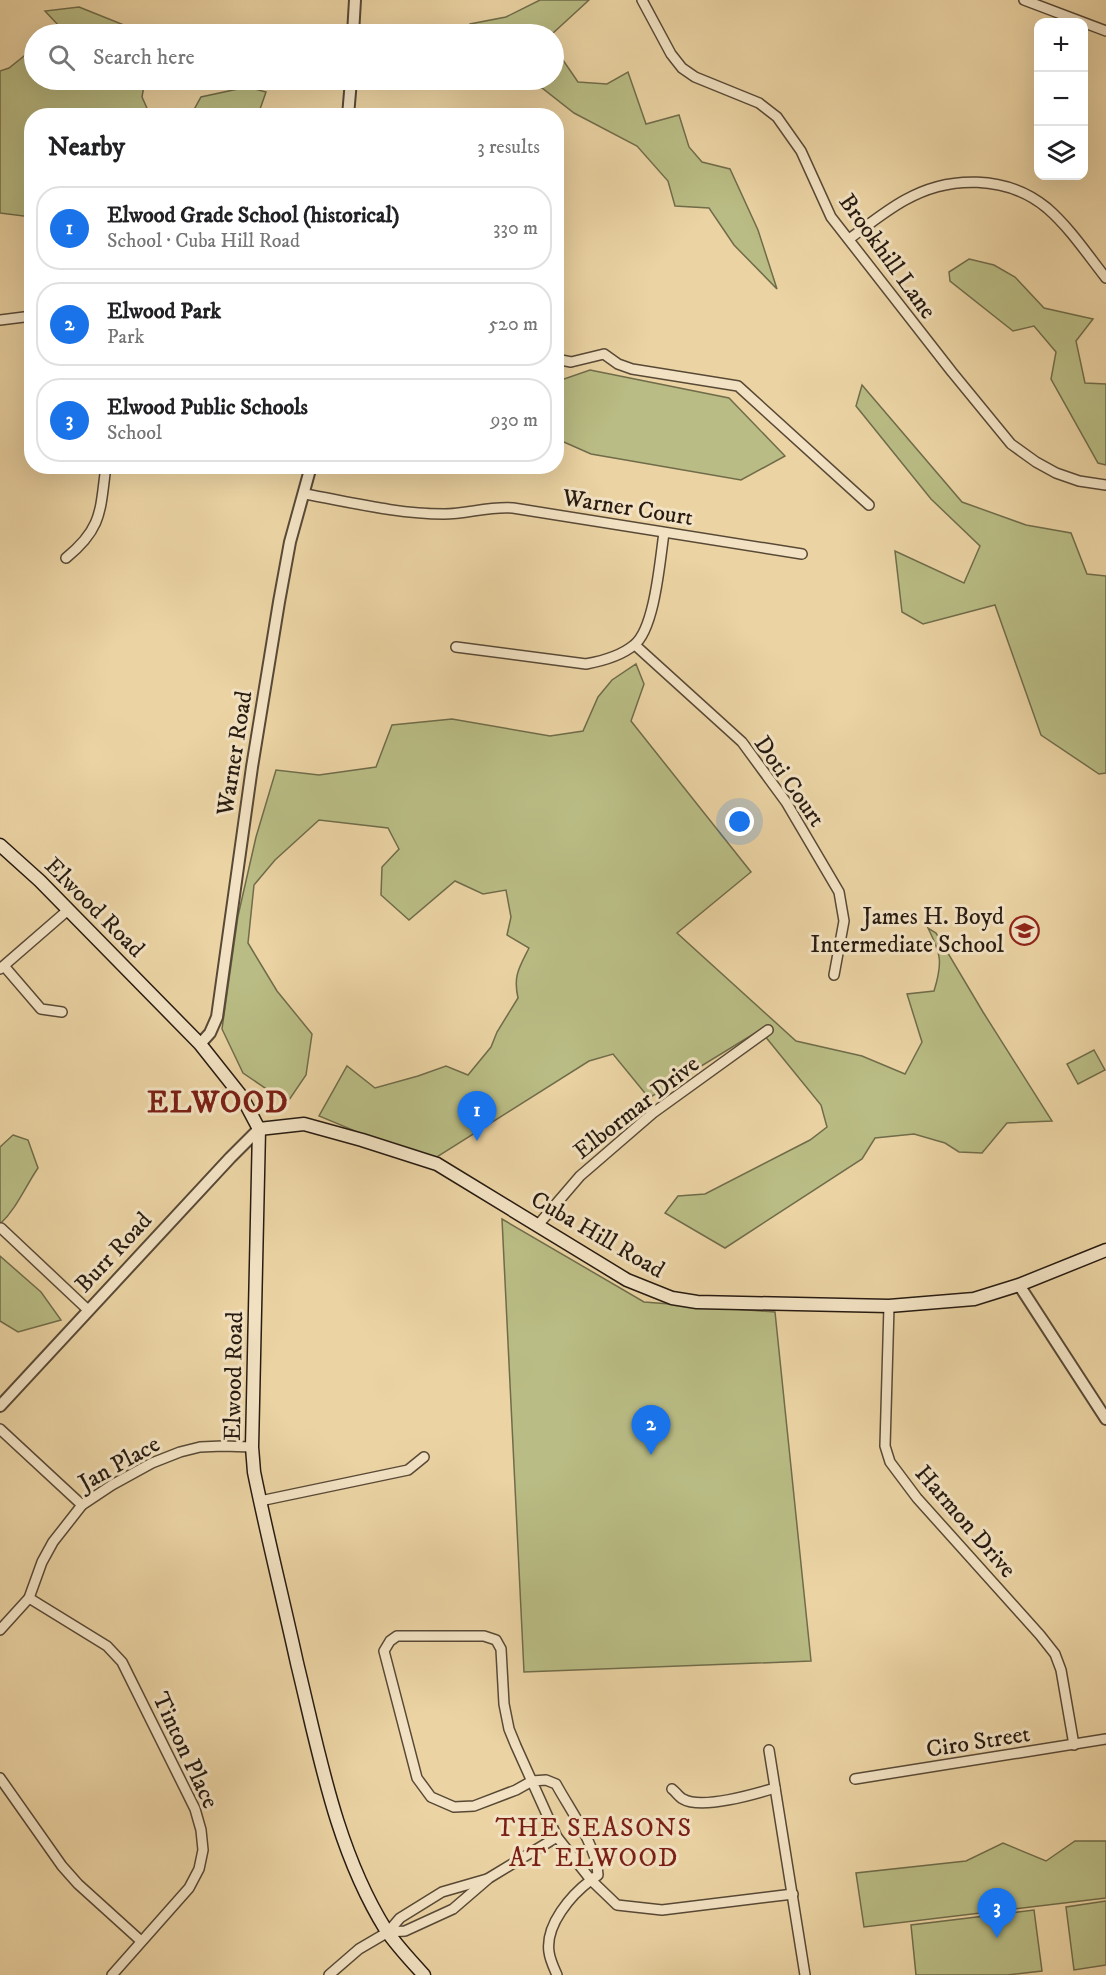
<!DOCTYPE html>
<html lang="en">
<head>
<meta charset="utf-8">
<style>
  :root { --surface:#fff; --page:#f2f2f2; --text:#202124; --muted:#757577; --line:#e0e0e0; --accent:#1a73e8 }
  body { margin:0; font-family:"IM FELL DW Pica",serif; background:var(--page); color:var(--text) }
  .controls { position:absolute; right:18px; top:18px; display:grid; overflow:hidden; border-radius:12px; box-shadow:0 6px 24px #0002 }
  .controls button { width:54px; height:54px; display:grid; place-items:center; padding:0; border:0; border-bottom:2px solid var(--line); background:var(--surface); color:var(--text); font:30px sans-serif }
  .you { position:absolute; left:740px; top:822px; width:21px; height:21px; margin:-15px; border:4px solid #fff; border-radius:50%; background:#1a73e8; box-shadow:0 0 0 9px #1a73e833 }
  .badge { display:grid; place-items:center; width:39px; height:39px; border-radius:50%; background:var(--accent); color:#fff; font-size:20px; font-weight:700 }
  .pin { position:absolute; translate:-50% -50px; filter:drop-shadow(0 2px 3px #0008) }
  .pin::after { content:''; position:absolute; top:32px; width:21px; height:18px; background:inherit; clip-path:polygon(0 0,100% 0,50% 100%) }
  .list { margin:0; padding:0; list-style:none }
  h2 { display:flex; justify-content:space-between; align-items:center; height:78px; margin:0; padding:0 24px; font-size:26px }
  h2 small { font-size:20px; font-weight:400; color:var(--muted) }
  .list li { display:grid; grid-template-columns:39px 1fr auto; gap:18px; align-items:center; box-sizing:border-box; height:84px; margin:0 12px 12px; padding:0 12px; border:2px solid var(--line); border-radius:24px }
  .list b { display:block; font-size:22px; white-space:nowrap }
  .list p { margin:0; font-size:20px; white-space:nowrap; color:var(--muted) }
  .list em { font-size:20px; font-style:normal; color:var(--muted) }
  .icon { flex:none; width:33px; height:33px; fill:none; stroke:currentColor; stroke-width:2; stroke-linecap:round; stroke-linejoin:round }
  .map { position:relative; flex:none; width:1106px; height:1975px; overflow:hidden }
  .search { position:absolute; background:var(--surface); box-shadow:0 6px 24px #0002; left:24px; top:24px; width:540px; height:66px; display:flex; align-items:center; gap:15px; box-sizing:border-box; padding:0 21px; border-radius:33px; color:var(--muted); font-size:22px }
  .panel { position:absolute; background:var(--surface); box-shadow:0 6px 24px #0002; left:24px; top:108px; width:540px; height:366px; border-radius:24px }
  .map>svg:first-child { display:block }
  .green { fill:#b9bc84; stroke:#706c4a; stroke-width:1.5 }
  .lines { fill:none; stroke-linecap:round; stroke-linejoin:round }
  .minor-casing { stroke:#584936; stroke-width:12 }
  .tertiary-casing { stroke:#584936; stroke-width:14 }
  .secondary-casing { stroke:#271b11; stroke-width:15 }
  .minor { stroke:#f2e2c3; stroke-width:9 }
  .tertiary { stroke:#f2e2c3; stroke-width:10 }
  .secondary { stroke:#f2e2c3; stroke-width:12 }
  .labels { text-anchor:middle; stroke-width:6; stroke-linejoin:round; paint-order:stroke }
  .street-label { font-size:24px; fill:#271b11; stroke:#f2e2c3 }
  .poi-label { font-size:24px; fill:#271b11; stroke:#f2e2c3; text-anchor:end }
  .neighbourhood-label { font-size:26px; letter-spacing:1.5px; fill:#7a1f14; stroke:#f2e2c3 }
  .district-label { font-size:30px; font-weight:bold; letter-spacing:1.5px; fill:#7a1f14; stroke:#f2e2c3 }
</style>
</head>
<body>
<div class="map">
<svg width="1106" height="1975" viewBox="0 0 1106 1975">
  <rect width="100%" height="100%" fill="#ebd3a3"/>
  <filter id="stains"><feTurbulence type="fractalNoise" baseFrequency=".00333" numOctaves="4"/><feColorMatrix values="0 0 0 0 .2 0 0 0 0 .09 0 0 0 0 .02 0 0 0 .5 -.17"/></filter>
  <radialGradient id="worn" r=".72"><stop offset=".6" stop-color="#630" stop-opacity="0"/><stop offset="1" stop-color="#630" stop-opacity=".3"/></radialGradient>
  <g class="green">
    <path d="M540,0H589L552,34H466L470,24L506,17Z"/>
    <path d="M79,7L139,31L140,34H52L61,28L45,11Z"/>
    <path d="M554,47L578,82L607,84L628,72L646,124L679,115L689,147L702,162L730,169L758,230L777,289L734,245L709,208L675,206L668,181L637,146L574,113L542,88L515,80H554Z"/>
    <path d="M34,48V80H145L142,97L150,115L32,116L31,217L0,213V71L9,68Z"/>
    <path d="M247,87L266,92L258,115H191L201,97Z"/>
    <path d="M969,259L994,265L1015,277L1044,308L1093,319L1076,341L1085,383L1106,384V465L1098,463L1051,379L1056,352L1034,326L1013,331L950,281L949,272Z"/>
    <path d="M590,370L729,398L785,456L741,480L591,454L557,439L561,380Z"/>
    <path d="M862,385L962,502L1026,525L1071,533L1087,574L1106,576V773L1099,774L1041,735L995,605L923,624L902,612L895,551L964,583L980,546L931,499L856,406Z"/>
    <path d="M636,664L644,684L631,721L751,872L677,933L796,1041L862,1056L905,1074L922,1042L907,994L934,991C943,962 941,954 928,928L936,933L983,1012L1052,1121L1007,1123L982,1153L959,1152L945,1143L914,1134L875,1138L862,1159L725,1248L665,1213L678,1196L705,1194L810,1140L827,1127L821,1105L760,1030L649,1098L613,1054L589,1061L429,1162L319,1116L347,1066L375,1088L418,1076L446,1066L468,1075L491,1047L497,1032L518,998C513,976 519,968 529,948L507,935L511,917L506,890L483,894L455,881L409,920L381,895L382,867L399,849L388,828L319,820L275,860L254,885L248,943L277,991L312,1034L306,1075L287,1103L243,1073L222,1029L238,916L256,837L276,770L319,775L376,767L392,725L452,719L550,736L583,731L598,697L612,680Z"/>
    <path d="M1094,1050L1105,1070L1078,1084L1067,1064Z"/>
    <path d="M13,1135L28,1140L38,1168C25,1187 17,1208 0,1224V1147Z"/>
    <path d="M502,1219L644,1302L775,1312L811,1661L524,1672Z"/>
    <path d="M0,1256L41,1292L61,1320L18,1332L0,1321Z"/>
    <path d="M1075,1841H1106V1898L864,1927L856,1873L966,1861L1003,1843L1046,1861Z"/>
    <path d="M1106,1901V1965L1074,1970L1066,1907Z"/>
    <path d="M1034,1910L1042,1971L1007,1975H916L911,1925Z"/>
  </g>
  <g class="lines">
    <defs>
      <g id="minor">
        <path d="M642,0L671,54L682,68L695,77L759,103L777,117L801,151L831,217L952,372L1011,444L1036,462L1056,473L1079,481L1106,485"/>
        <path d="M1024,0L1106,31"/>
        <path d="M849,239C867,226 885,211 905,200C949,175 1007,175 1047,208C1070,228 1087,254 1106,278"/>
        <path d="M0,320L32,316"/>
        <path d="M556,359L571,362L604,354L618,364L632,369L738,386L869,505"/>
        <path d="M305,494C350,502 397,514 444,514C467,514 489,506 513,508L802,554"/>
        <path d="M66,558C103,528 100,510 106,466"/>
        <path d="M635,645L742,742L786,802L839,892L844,921L834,975"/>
        <path d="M456,647L586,664C602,661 621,656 634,645C655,629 660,559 664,533"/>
        <path d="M4,966L41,1009L62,1012"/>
        <path d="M0,969L68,910"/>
        <path d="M538,1225L580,1176L653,1113L768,1030"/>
        <path d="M1,1228L88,1310"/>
        <path d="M889,1306L885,1446L890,1462L917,1498L1040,1635L1055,1654L1061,1670L1074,1745"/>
        <path d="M0,1429L82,1505"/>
        <path d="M260,1501L408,1470L424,1457"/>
        <path d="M29,1598L107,1646L122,1662L195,1809L201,1830L203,1850L199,1869L189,1888L112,1975"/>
        <path d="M0,1630L29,1598L42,1562L53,1542L82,1505L112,1485L152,1463L180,1452L200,1447L223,1446L252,1447"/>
        <path d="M769,1750L805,1975"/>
        <path d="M0,1778L62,1866L78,1884L141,1941"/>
        <path d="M855,1779L1106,1739"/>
        <path d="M672,1789C676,1792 679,1797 683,1799C702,1810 755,1794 775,1788"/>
        <path d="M388,1932L405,1931L453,1909L489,1878L557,1837"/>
        <path d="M329,1975L359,1949L388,1932L400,1918L442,1892L487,1879"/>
        <path d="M557,1975C554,1968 550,1960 549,1952C545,1925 571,1895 591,1880L557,1837L516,1746L509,1729L504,1704L501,1649L496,1640L484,1636H397L390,1641L384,1651L417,1778L431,1797L454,1807L474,1806L516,1790L532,1781L546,1780L556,1784C570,1810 597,1846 598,1875L591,1880L617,1905L662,1910L793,1894"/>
      </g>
      <g id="tertiary">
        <path d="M353,34L355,0"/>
        <path d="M348,116L351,80"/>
        <path d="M200,1044L210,1033L217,1017L252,767L279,602L290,542L311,466"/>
        <path d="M1019,1285L1106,1419"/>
        <path d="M0,1406L230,1158L259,1129"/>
      </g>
      <g id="secondary">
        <path d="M0,845L40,881L200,1044L242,1097L259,1129L252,1447L254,1472C267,1536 283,1599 297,1663C319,1753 336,1850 386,1930C397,1946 411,1961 424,1975"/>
        <path d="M259,1129L304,1124L362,1140L437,1164L627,1280L672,1298L697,1302L889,1306L974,1299L1019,1285L1106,1250"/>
      </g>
    </defs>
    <use href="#minor" class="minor-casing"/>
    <use href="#tertiary" class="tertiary-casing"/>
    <use href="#secondary" class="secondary-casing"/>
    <use href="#minor" class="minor"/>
    <use href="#tertiary" class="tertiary"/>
    <use href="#secondary" class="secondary"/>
  </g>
  <defs>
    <symbol id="school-ring" viewBox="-11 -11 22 22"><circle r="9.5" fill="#f2e2c3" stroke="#8f2418" stroke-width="1.5"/><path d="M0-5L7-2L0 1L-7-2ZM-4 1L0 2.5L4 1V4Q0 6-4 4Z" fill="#8f2418"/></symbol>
  </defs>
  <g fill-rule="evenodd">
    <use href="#school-ring" x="1008" y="914" width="33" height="33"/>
  </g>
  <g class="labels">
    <g class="street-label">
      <text transform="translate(888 256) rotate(54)" y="8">Brookhill Lane</text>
      <text transform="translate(628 507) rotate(9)" y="8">Warner Court</text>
      <text transform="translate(234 753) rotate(-81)" y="8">Warner Road</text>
      <text transform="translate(790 781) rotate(55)" y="8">Doti Court</text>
      <text transform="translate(95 907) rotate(45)" y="8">Elwood Road</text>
      <text transform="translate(636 1107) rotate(-38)" y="8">Elbormar Drive</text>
      <text transform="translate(598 1234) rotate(30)" y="8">Cuba Hill Road</text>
      <text transform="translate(113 1252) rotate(-47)" y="8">Burr Road</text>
      <text transform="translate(233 1376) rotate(-89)" y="8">Elwood Road</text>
      <text transform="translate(119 1463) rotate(-29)" y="8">Jan Place</text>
      <text transform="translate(966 1521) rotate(49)" y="8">Harmon Drive</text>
      <text transform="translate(978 1741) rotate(-9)" y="8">Ciro Street</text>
      <text transform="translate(186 1750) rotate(65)" y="8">Tinton Place</text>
    </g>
    <g class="poi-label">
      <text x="1004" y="924">James H. Boyd<tspan x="1004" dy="28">Intermediate School</tspan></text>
    </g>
    <g class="neighbourhood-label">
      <text x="594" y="1836">THE SEASONS<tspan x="594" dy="30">AT ELWOOD</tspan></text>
    </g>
    <g class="district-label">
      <text x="218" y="1112">ELWOOD</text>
    </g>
  </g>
  <rect width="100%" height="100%" filter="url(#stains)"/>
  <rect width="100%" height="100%" fill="url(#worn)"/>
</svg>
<div class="controls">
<button>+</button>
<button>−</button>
<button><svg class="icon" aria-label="layers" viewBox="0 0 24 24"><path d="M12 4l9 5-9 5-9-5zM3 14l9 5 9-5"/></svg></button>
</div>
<div class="you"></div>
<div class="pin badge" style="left:477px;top:1141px">1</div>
<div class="pin badge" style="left:651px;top:1455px">2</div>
<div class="pin badge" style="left:997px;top:1938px">3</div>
<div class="search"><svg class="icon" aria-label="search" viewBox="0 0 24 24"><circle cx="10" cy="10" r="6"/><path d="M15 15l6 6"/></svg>Search here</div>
<section class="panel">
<h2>Nearby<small>3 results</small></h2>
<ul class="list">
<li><span class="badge">1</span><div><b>Elwood Grade School (historical)</b><p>School · Cuba Hill Road</p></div><em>330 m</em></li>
<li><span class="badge">2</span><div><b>Elwood Park</b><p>Park</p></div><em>520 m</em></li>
<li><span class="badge">3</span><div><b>Elwood Public Schools</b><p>School</p></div><em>930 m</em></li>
</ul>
</section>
</div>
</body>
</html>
